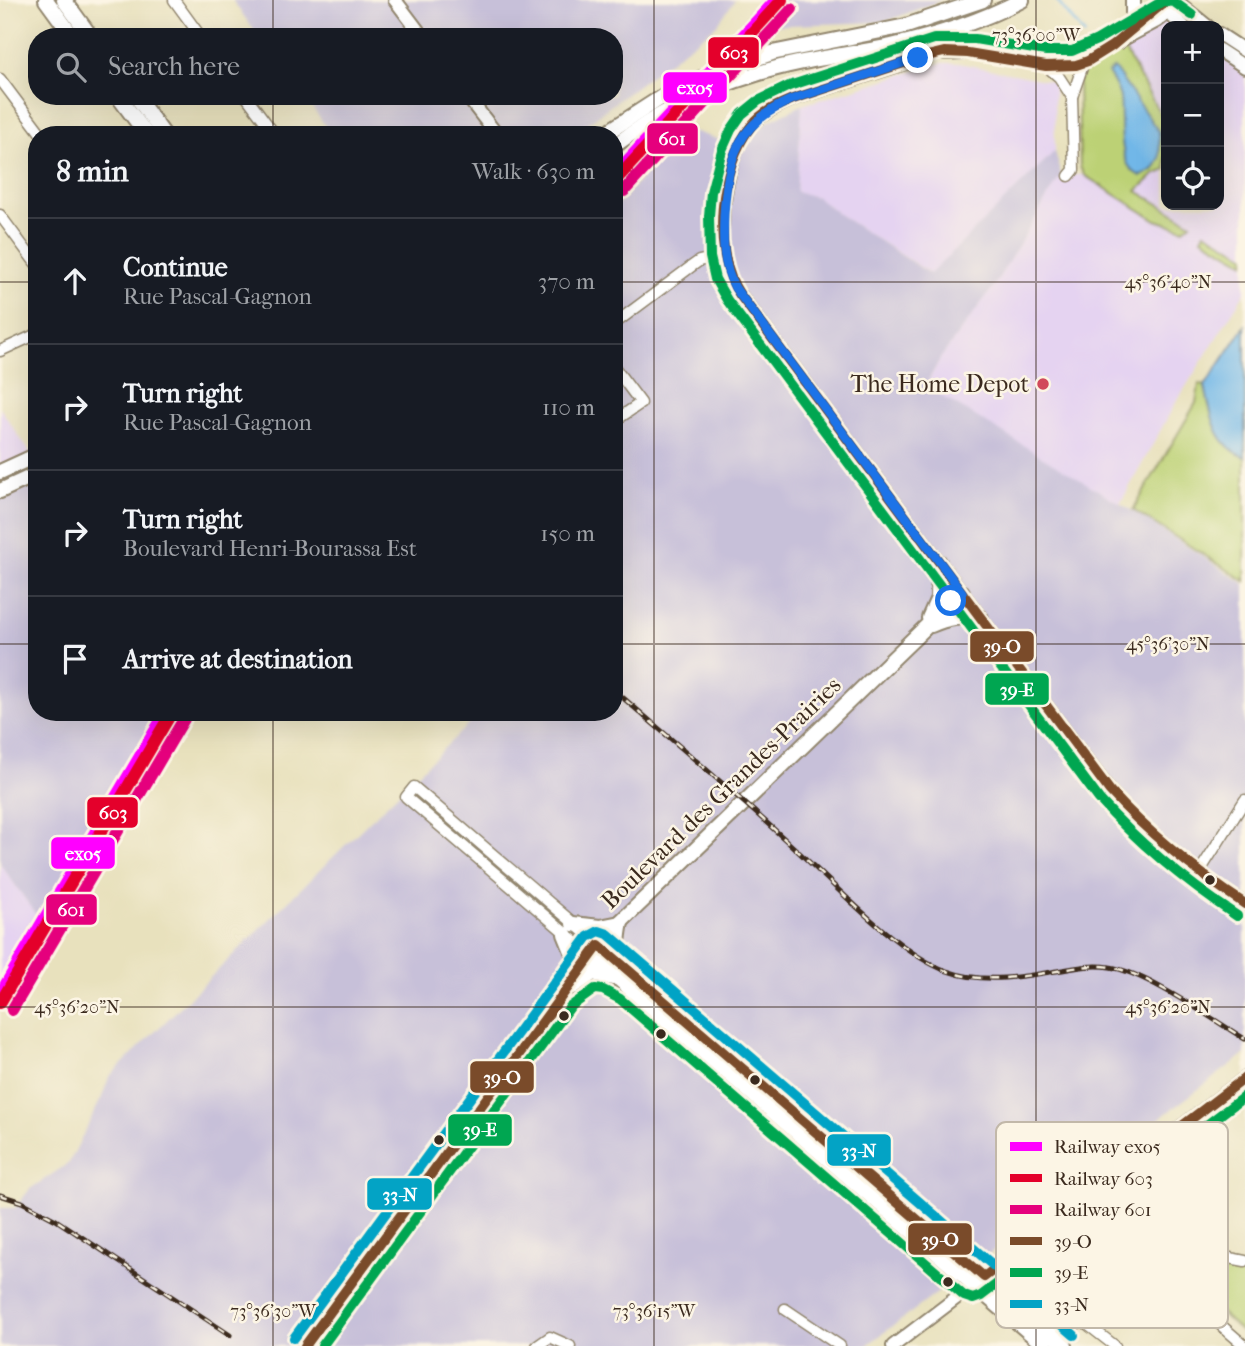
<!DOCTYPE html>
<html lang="en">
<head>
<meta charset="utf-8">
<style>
  :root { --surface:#171b24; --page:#20242c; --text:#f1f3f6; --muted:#9ea1a6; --line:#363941 }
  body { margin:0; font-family:"IM FELL French Canon",serif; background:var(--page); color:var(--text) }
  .controls { position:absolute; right:21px; top:21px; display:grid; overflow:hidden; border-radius:14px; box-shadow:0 7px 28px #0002 }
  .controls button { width:63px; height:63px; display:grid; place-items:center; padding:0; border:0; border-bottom:2px solid var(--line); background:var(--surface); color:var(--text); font:35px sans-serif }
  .stop { position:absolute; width:21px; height:21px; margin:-16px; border:5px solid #1a73e8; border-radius:50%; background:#fff }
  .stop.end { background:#1a73e8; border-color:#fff; box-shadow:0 2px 7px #0008 }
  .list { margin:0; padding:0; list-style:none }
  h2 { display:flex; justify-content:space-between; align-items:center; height:91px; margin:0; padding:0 28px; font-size:30px }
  h2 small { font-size:23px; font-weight:400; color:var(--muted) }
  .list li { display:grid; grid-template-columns:46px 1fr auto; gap:21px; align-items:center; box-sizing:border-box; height:126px; padding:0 28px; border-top:2px solid var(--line) }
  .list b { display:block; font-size:26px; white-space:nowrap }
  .list p { margin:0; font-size:23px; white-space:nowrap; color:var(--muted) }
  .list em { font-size:23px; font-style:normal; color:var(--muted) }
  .icon { flex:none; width:38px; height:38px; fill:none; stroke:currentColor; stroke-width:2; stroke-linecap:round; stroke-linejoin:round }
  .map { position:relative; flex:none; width:1245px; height:1346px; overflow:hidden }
  .search { position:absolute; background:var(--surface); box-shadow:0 7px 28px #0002; left:28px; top:28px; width:595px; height:77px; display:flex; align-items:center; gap:18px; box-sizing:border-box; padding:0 24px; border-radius:28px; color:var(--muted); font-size:26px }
  .panel { position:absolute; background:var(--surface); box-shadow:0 7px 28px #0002; left:28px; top:126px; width:595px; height:595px; border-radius:28px }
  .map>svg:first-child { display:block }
  .built { fill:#e5d3f1 }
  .industrial { fill:#c7c0d9 }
  .green { fill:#bcd175; stroke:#7c7e4a; stroke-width:2 }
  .water { fill:#71b7e8; stroke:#567083; stroke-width:2 }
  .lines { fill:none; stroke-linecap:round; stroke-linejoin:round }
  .stream { stroke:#71b7e8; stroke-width:2.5 }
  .minor-casing { stroke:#92866e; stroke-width:13 }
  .tertiary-casing { stroke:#92866e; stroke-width:16 }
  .secondary-casing { stroke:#92866e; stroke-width:18 }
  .primary-casing { stroke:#92866e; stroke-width:18 }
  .minor { stroke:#fff; stroke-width:10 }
  .tertiary { stroke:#fff; stroke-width:12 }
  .secondary { stroke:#fff; stroke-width:14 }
  .primary { stroke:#fff; stroke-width:14 }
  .rail-casing { stroke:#3b2a1e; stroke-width:5 }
  .rail { stroke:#fcf5e5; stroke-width:2.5; stroke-dasharray:8; stroke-linecap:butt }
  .bus-1-casing { stroke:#fcf5e5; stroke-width:16 }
  .bus-2-casing { stroke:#fcf5e5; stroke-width:16 }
  .bus-3-casing { stroke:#fcf5e5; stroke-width:16 }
  .bus-1 { stroke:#7a4b2a; stroke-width:10 }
  .bus-2 { stroke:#00a651; stroke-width:10 }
  .bus-3 { stroke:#03a3c5; stroke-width:10 }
  .rail-1-casing { stroke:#fcf5e5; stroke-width:18 }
  .rail-2-casing { stroke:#fcf5e5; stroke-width:18 }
  .rail-3-casing { stroke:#fcf5e5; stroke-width:18 }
  .rail-1 { stroke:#f0f; stroke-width:12 }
  .rail-2 { stroke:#e4002b; stroke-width:12 }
  .rail-3 { stroke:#e5007d; stroke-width:12 }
  .route { stroke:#1a73e8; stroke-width:9 }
  .ticks { fill:none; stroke:#3b2a1e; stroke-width:2; stroke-opacity:0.45 }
  .poi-dot { fill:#d1495b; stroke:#fcf5e5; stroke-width:2.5 }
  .bus-dot { fill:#3b2a1e; stroke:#fcf5e5; stroke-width:2.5 }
  .labels { text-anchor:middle; stroke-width:5; stroke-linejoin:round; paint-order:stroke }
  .poi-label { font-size:24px; fill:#3b2a1e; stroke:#fcf5e5; text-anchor:end }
  .street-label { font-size:24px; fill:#3b2a1e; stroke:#fcf5e5 }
  .key { fill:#fcf5e5; stroke:#c2b8a9; stroke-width:2 }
  .key-label { font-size:19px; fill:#3b2a1e }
  .ticks-label { font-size:18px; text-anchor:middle; fill:#3b2a1e; stroke:#fcf5e5; stroke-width:5; stroke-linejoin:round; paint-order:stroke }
  .line-badge { stroke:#fcf5e5; stroke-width:2.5 }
  .badge-label { font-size:19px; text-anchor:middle; font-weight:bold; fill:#fff }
</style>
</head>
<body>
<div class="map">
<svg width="1245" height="1346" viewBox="0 0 1245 1346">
  <rect width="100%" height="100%" fill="#fcf5e5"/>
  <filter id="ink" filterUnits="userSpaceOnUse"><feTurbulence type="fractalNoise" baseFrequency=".0143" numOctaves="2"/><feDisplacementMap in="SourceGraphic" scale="14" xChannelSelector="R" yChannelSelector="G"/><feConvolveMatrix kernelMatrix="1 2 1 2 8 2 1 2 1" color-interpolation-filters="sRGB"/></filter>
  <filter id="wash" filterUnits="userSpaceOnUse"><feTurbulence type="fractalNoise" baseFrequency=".00686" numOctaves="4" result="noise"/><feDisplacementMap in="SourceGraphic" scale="28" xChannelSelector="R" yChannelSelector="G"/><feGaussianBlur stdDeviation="1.57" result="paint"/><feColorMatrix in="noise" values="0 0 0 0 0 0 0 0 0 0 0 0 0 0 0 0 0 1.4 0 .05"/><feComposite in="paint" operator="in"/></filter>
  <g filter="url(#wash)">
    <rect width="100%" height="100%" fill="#e8e1bd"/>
    <g class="built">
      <path d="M1168,14L1185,26H1166V124L1119,41Z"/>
      <path d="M1219,50L1245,67V292L1175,404L1120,504L925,387L941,357L993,287L1061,175H1084L1156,220L1184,229L1190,223L1137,191L1154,175L1166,170V205H1219Z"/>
      <path d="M941,63H958L1054,82L1055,151L931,274L838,214L817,197L796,192L802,105Z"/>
      <path d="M0,408L33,457L0,473Z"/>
      <path d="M0,863L42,923L0,996Z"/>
    </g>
    <g class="industrial">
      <path d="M232,0H735L717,25L572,135H332L304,96H614V37H259Z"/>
      <path d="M779,0H942L884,22L757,26Z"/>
      <path d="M802,105L796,192L817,197L838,214L930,274L1055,151L1061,175L993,287L941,357L925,386L1139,515L1245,584V1054L1131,1140L979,1262L866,1346H0V1208H15L30,1189L69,1163L102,1097L109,1077L481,712H614V208L687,129L745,149L754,135L769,121Z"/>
      <path d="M37,475V712H165L136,751L129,772L42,923L0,863V492Z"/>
    </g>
    <g class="green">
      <path d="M1124,49L1166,124V170L1154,175L1137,191L1191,223L1184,229L1156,220L1084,175L1080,167L1078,83L1084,71Z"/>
      <path d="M1205,232L1245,255V263L1202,238Z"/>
      <path d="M1199,384L1205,386C1211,415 1215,445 1245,457V581L1133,510L1196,403Z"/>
      <path d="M1187,1257L1245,1270V1335L1174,1271V1265Z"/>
    </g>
    <g class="water">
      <path d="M1114,68L1159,132L1160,158L1154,169L1142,176C1115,169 1123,119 1120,98C1119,90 1113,81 1108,73Z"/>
      <path d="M1245,326V457C1215,445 1211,415 1205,386Z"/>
    </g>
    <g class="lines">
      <path class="stream" d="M1056,0L1085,35"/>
    </g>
  </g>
  <g filter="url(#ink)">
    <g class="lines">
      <defs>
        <g id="minor">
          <path d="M174,0L201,37"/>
          <path d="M1045,65L1059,77L1072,97"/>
          <path d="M0,79L42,135"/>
          <path d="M246,96L275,135"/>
          <path d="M1069,176L1074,170L1072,97L1084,62"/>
          <path d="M0,215L37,265"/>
          <path d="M614,324L692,266L699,261L724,255"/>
          <path d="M0,351L37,334"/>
          <path d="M614,367L641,403L616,420L614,417"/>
          <path d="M1198,874L1245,800"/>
          <path d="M591,955L406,797L414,787L599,945"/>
          <path d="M1100,1188L1179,1289L1245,1346"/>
          <path d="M1160,1266L1184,1249L1245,1261"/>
          <path d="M785,1309L840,1346"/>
          <path d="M1060,1342L1076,1324L1083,1321L1115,1346"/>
          <path d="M537,1346L550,1337L570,1346"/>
        </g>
        <g id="tertiary">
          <path d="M395,0L423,37"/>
          <path d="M1175,0L1207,26"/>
          <path d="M1179,5L1157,21L1075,65H1045L974,53H937L793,99C778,105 763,112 752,124C725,153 715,235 727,271C730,280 735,288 740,295L1110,791C1152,839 1191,869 1245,904"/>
          <path d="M1163,8L1183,26"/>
          <path d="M1127,33L1167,0"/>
          <path d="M1219,34L1245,51"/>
          <path d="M1219,50L1245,67"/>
          <path d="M467,96L497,135"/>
          <path d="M893,1346L1245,1078"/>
        </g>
        <g id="secondary">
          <path d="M46,0L73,37"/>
          <path d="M64,0L91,37"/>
          <path d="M118,96L147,135"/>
          <path d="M136,96L164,135"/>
          <path d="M929,618L938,598L939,562"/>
          <path d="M931,625C949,617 962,616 981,618"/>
          <path d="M621,922C618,938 616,950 623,965"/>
          <path d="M573,924L600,927L620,923"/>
          <path d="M565,934L574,956L567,979"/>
          <path d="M599,945L1065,1346"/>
          <path d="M591,955L1045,1346"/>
          <path d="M572,987L593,973L613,978"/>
          <path d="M305,1346L605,937L962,592"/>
        </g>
        <g id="primary">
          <path d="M1119,41L1133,17V0"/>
          <path d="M603,135L665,95L715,72L772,53L906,26L983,0"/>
          <path d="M614,146C656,114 705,89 756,74C800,60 846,55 891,46C936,36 981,21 1022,0"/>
          <path d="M0,472L37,455"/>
          <path d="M0,491L37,474"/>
        </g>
      </defs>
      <use href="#minor" class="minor-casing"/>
      <use href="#tertiary" class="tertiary-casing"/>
      <use href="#secondary" class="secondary-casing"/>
      <use href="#primary" class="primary-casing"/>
      <use href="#minor" class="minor"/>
      <use href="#tertiary" class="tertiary"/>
      <use href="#secondary" class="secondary"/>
      <use href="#primary" class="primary"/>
      <defs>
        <g id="rail">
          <path d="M614,690C673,741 733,791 790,844C830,880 898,954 947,971C983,984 1020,977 1057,971C1074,968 1092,964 1110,967C1145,972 1212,1019 1245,1039"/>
          <path d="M134,774L181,712"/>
          <path d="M0,1195L22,1202L56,1220L230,1335"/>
        </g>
      </defs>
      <use href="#rail" class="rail-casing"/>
      <use href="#rail" class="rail"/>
      <defs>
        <g id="bus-1">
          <path d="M1167,0L1112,46L1088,61L1076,65L1046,66L968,53L944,52L919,58L793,99C778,105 762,112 752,125C719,165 711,252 740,295L1110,791C1150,835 1195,871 1245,904"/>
          <path d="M305,1346L599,945L984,1277L1245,1078"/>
        </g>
        <g id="bus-2">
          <path d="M1192,15L1174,2L1163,1L1097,40L1072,51H1046L975,39H934L789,86L758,101L742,114L731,130L722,150L711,192L709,216L710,257L715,279L727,300L1099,799C1140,845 1186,882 1237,916"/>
          <path d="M322,1346L570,1007L595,989L603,990L620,999L964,1296L973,1299L981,1296L1245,1096"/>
        </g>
        <path id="bus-3" d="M294,1338L588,937L599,931L608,934L1074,1335"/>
      </defs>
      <use href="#bus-1" class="bus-1-casing"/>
      <use href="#bus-2" class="bus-2-casing"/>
      <use href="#bus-3" class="bus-3-casing"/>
      <use href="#bus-1" class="bus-1"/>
      <use href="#bus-2" class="bus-2"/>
      <use href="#bus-3" class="bus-3"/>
      <defs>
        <g id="rail-1">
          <path d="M614,175L776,0"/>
          <path d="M0,994L166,712"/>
        </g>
        <g id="rail-2">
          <path d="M614,182L782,0"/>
          <path d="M0,1003L172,712"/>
        </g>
        <g id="rail-3">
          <path d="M624,191L792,9"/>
          <path d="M12,1010L184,719"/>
        </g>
      </defs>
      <use href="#rail-1" class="rail-1-casing"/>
      <use href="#rail-2" class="rail-2-casing"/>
      <use href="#rail-3" class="rail-3-casing"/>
      <use href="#rail-1" class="rail-1"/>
      <use href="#rail-2" class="rail-2"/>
      <use href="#rail-3" class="rail-3"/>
    </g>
  </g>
  <g class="lines" filter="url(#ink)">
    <path class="route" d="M918,58L793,99C737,123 728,157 724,214C723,241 722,264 735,288L962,592L951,601"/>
  </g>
  <path class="ticks" d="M273,0V37M654,0V1346M1036,0V1346M273,96V135M0,282H37M614,282H1245M0,644H37M614,644H1245M273,712V1346M0,1007H1245"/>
  <circle class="poi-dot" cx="1043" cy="384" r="7"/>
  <g class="bus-dot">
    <circle cx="1210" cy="880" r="6"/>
    <circle cx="564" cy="1016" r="6"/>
    <circle cx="661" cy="1034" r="6"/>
    <circle cx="755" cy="1080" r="6"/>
    <circle cx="439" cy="1140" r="6"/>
    <circle cx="948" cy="1282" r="6"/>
  </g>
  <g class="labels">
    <g class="poi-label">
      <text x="1029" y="392">The Home Depot</text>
    </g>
    <g class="street-label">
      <text transform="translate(721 793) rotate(-44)" y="8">Boulevard des Grandes-Prairies</text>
    </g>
  </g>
  <rect x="996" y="1122" width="232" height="206" rx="10" class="key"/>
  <rect x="1010" y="1142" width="32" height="9" fill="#f0f"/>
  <rect x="1010" y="1174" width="32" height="8" fill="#e4002b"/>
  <rect x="1010" y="1205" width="32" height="9" fill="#e5007d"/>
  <rect x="1010" y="1237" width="32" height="8" fill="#7a4b2a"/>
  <rect x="1010" y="1268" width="32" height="9" fill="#00a651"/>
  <rect x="1010" y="1300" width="32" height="8" fill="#03a3c5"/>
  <g class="key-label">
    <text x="1054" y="1153">Railway exo5</text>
    <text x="1054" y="1185">Railway 603</text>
    <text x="1054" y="1216">Railway 601</text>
    <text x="1054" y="1248">39-O</text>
    <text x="1054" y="1279">39-E</text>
    <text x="1054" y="1311">33-N</text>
  </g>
  <g class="ticks-label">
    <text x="1036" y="41">73°36'00"W</text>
    <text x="1168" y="288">45°36'40"N</text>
    <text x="1168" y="650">45°36'30"N</text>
    <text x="77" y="1013">45°36'20"N</text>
    <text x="1168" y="1013">45°36'20"N</text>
    <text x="273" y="1317">73°36'30"W</text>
    <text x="654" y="1317">73°36'15"W</text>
  </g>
  <g class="line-badge">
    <rect x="707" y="36" width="53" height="33" rx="7" fill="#e4002b"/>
    <rect x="662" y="71" width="66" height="33" rx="7" fill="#f0f"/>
    <rect x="646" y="122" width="53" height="33" rx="7" fill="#e5007d"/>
    <rect x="969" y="630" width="66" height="33" rx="7" fill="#7a4b2a"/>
    <rect x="984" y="672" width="66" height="34" rx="7" fill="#00a651"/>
    <rect x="86" y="796" width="53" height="33" rx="7" fill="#e4002b"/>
    <rect x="50" y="836" width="66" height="34" rx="7" fill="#f0f"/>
    <rect x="45" y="893" width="53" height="33" rx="7" fill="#e5007d"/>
    <rect x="469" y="1060" width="66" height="34" rx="7" fill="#7a4b2a"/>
    <rect x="447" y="1113" width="66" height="34" rx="7" fill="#00a651"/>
    <rect x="826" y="1133" width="66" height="34" rx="7" fill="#03a3c5"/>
    <rect x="366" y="1177" width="67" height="34" rx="7" fill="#03a3c5"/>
    <rect x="907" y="1222" width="66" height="34" rx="7" fill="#7a4b2a"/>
  </g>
  <g class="badge-label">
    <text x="734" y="59">603</text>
    <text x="695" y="94">exo5</text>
    <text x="672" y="145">601</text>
    <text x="1002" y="653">39-O</text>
    <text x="1017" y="696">39-E</text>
    <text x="113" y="819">603</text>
    <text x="83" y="860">exo5</text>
    <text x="71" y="916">601</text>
    <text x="502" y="1084">39-O</text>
    <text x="480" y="1136">39-E</text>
    <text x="859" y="1157">33-N</text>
    <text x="400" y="1201">33-N</text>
    <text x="940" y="1246">39-O</text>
  </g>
</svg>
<div class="controls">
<button>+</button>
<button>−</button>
<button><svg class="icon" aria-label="locate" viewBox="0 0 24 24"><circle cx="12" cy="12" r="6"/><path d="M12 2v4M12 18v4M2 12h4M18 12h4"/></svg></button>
</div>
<div class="stop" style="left:951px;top:601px"></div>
<div class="stop end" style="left:918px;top:58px"></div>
<div class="search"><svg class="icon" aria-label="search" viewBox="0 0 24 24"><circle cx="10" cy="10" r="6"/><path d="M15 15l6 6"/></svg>Search here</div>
<section class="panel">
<h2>8 min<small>Walk · 630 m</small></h2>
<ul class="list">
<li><svg class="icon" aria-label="ahead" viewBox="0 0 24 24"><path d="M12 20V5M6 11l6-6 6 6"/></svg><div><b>Continue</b><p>Rue Pascal-Gagnon</p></div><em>370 m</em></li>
<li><svg class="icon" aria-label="right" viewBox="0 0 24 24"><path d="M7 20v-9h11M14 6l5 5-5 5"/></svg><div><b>Turn right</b><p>Rue Pascal-Gagnon</p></div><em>110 m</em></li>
<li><svg class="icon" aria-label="right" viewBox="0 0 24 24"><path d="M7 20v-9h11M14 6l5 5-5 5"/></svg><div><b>Turn right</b><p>Boulevard Henri-Bourassa Est</p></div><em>150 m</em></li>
<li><svg class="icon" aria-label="arrive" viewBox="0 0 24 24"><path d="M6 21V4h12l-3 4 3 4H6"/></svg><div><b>Arrive at destination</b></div></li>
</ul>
</section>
</div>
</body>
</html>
